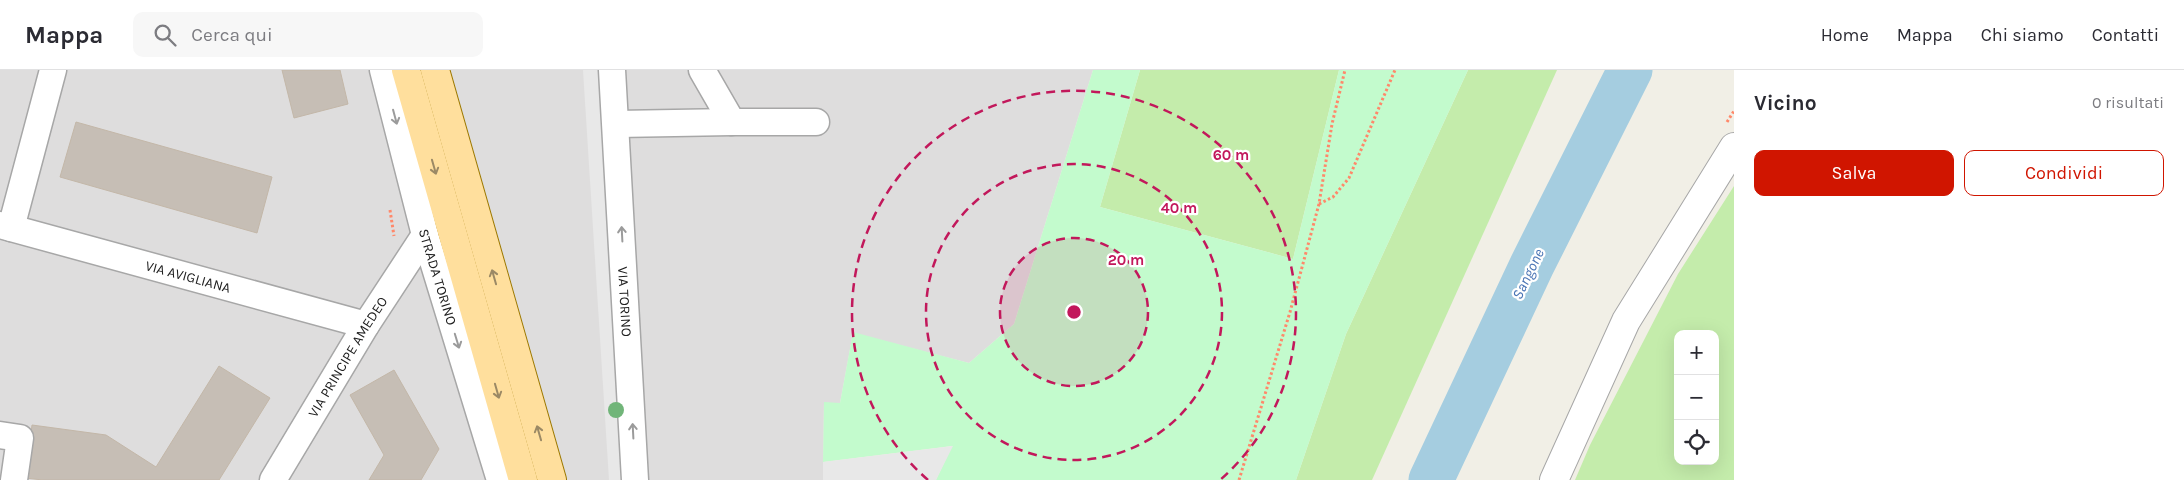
<!DOCTYPE html>
<html lang="it">
<head>
<meta charset="utf-8">
<style>
  :root { --surface:#fff; --page:#f7f7f7; --text:#2b2b33; --muted:#7c7c81; --line:#e1e1e2; --accent:#d01500 }
  body { margin:0; font-family:Karla,sans-serif; background:var(--page); color:var(--text) }
  .controls { position:absolute; right:15px; bottom:15px; display:grid; overflow:hidden; border-radius:10px; box-shadow:0 5px 20px #0002 }
  .controls button { width:45px; height:45px; display:grid; place-items:center; padding:0; border:0; border-bottom:1px solid var(--line); background:var(--surface); color:var(--text); font:25px sans-serif }
  .list { margin:0; padding:0; list-style:none }
  h2 { display:flex; justify-content:space-between; align-items:center; height:65px; margin:0; padding:0 20px; font-size:21px }
  h2 small { font-size:16px; font-weight:400; color:var(--muted) }
  .actions { display:flex; gap:10px; padding:15px 20px }
  .actions a { flex:1; padding:11px 0; border:1px solid var(--accent); border-radius:10px; text-align:center; font-size:18px; color:var(--accent) }
  .actions .main { background:var(--accent); color:#fff }
  .icon { flex:none; width:28px; height:28px; fill:none; stroke:currentColor; stroke-width:2; stroke-linecap:round; stroke-linejoin:round }
  .map { position:relative; flex:none; width:1734px; height:410px; overflow:hidden }
  header { display:flex; align-items:center; gap:30px; box-sizing:border-box; height:70px; padding:0 25px; background:var(--surface); border-bottom:1px solid var(--line) }
  header strong { font-size:24px }
  nav { display:flex; gap:28px; margin-inline-start:auto; font-size:18px }
  .search { width:350px; height:45px; background:var(--page); display:flex; align-items:center; gap:12px; box-sizing:border-box; padding:0 18px; border-radius:10px; color:var(--muted); font-size:19px }
  main { display:flex }
  aside { flex:1; background:var(--surface) }
  .map>svg:first-child { display:block }
  .residential { fill:#dedddd }
  .grass { fill:#c4ecab; fill-rule:evenodd }
  .park { fill:#c3fbcd }
  .parking { fill:#e8e8e8 }
  .lines { fill:none; stroke-linecap:round; stroke-linejoin:round }
  .river { stroke:#a5cde0; stroke-width:45 }
  .building { fill:#c6beb5; stroke:#c3b7a8 }
  .minor-casing { stroke:#a7a7a7; stroke-width:29 }
  .tertiary-casing { stroke:#a7a7a7; stroke-width:30 }
  .primary-casing { stroke:#9c7800; stroke-width:30 }
  .path { stroke:#ff886a; stroke-width:3; stroke-dasharray:2.5 2.5; stroke-linecap:butt }
  .minor { stroke:#fff; stroke-width:26 }
  .tertiary { stroke:#fff; stroke-width:28 }
  .primary { stroke:#ffdf9d; stroke-width:28 }
  .tree { fill:#71b579 }
  .oneway { stroke:#9b9b9b }
  .oneway2 { stroke:#9b8965 }
  .ring { fill:none; stroke:#c2185b; stroke-width:2.5; stroke-dasharray:9 6 }
  .labels { text-anchor:middle; stroke-width:4.5; stroke-linejoin:round; paint-order:stroke }
  .street-label { font-size:14px; fill:#202020; stroke:#fff }
  .water-label { font-size:15px; font-style:italic; fill:#4873b4; stroke:#fff }
  .centre { fill:#c2185b; stroke:#fff; stroke-width:2.5 }
  .ring-label { font-size:15px; text-anchor:middle; font-weight:bold; fill:#c2185b; stroke:#fff; stroke-width:4.5; stroke-linejoin:round; paint-order:stroke }
</style>
</head>
<body>
<header>
<strong>Mappa</strong>
<div class="search"><svg class="icon" aria-label="search" viewBox="0 0 24 24"><circle cx="10" cy="10" r="6"/><path d="M15 15l6 6"/></svg>Cerca qui</div>
<nav><a>Home</a><a>Mappa</a><a>Chi siamo</a><a>Contatti</a></nav>
</header>
<main>
<div class="map">
<svg width="1734" height="410" viewBox="0 0 1734 410">
  <rect width="100%" height="100%" fill="#f1efe6"/>
  <g class="residential">
    <path d="M0,0H393L512,410H0Z"/>
    <path d="M444,0H600L626,410H564Z"/>
    <path d="M624,0H1093L1014,254L969,293L853,263L840,333H824L823,410H648Z"/>
  </g>
  <g class="grass">
    <path d="M1140,0H1339L1293,189L1100,137Z"/>
    <path d="M1468,0H1557L1372,410H1296L1346,264Z"/>
    <path d="M1734,116V410H1575L1590,375L1678,204ZM1678,264H1715V391H1678Z"/>
  </g>
  <path class="park" d="M1093,0H1140L1100,137L1293,189L1339,0H1468L1346,264L1296,410H936L952,376L823,392L824,332L840,333L853,262L969,293L1014,254Z"/>
  <g class="parking">
    <path d="M583,0H605L624,410H609Z"/>
    <path d="M953,376L936,410H823V392Z"/>
  </g>
  <g class="lines">
    <path class="river" d="M1431,410L1532,195L1630,0"/>
  </g>
  <g class="building">
    <path d="M282,0H340L348,34L294,48Z"/>
    <path d="M76,52L272,107L257,163L60,107Z"/>
    <path d="M219,296L270,328L219,410H43L25,408L32,355L106,365L156,397Z"/>
    <path d="M394,300L439,379L421,410H369L384,385L350,325Z"/>
  </g>
  <g class="lines">
    <defs>
      <g id="minor">
        <path id="s1" d="M383,0L425,165L500,410"/>
        <path id="s2" d="M612,0L635,410"/>
        <path d="M702,0L732,52"/>
        <path d="M617,54L732,52H816"/>
        <path id="s3" d="M0,155L366,255"/>
        <path d="M11,158L53,0"/>
        <path d="M0,365L20,368L14,410"/>
        <path id="s4" d="M273,410L366,255L425,165"/>
      </g>
      <path id="tertiary" d="M1554,410L1626,251L1734,77"/>
      <g id="primary">
        <path d="M406,0L523,410"/>
        <path d="M435,0L552,410"/>
      </g>
    </defs>
    <use href="#minor" class="minor-casing"/>
    <use href="#tertiary" class="tertiary-casing"/>
    <use href="#primary" class="primary-casing"/>
    <g class="path">
      <path d="M1727,52L1734,41"/>
      <path d="M1319,134L1333,127L1349,108L1395,0"/>
      <path d="M390,140L394,166"/>
      <path d="M1239,410L1290,242L1319,134L1332,54L1345,0"/>
    </g>
    <use href="#minor" class="minor"/>
    <use href="#tertiary" class="tertiary"/>
    <use href="#primary" class="primary"/>
  </g>
  <circle class="tree" cx="616" cy="340" r="8"/>
  <defs><path id="oneway-shaft" d="M-6 0H5M1.5-3L5.5 0L1.5 3" fill="none" stroke-width="1.6" stroke-linecap="round" stroke-linejoin="round" transform="scale(1.25)"/></defs>
  <g class="oneway">
    <use href="#oneway-shaft" transform="translate(395 47) rotate(75)"/>
    <use href="#oneway-shaft" transform="translate(622 164) rotate(-93)"/>
    <use href="#oneway-shaft" transform="translate(457 271) rotate(73)"/>
    <use href="#oneway-shaft" transform="translate(633 361) rotate(-93)"/>
  </g>
  <g class="oneway2">
    <use href="#oneway-shaft" transform="translate(434 97) rotate(74)"/>
    <use href="#oneway-shaft" transform="translate(494 207) rotate(-106)"/>
    <use href="#oneway-shaft" transform="translate(497 321) rotate(74)"/>
    <use href="#oneway-shaft" transform="translate(539 363) rotate(-106)"/>
  </g>
  <circle cx="1074" cy="242" r="74" fill="#c2185b" fill-opacity=".12"/>
  <g class="ring">
    <circle cx="1074" cy="242" r="74"/>
    <circle cx="1074" cy="242" r="148"/>
    <path d="M928 410A222 222 0 1 1 1220 410"/>
  </g>
  <g class="labels">
    <g class="street-label">
      <text dy="5" stroke="none"><textPath href="#s1" startOffset="214">STRADA TORINO</textPath></text>
      <text dy="5" stroke="none"><textPath href="#s3" startOffset="195">VIA AVIGLIANA</textPath></text>
      <text dy="5" stroke="none"><textPath href="#s2" startOffset="232">VIA TORINO</textPath></text>
      <text dy="5" stroke="none"><textPath href="#s4" startOffset="144">VIA PRINCIPE AMEDEO</textPath></text>
    </g>
    <g class="water-label">
      <text transform="translate(1528 204) rotate(-64)" y="5">Sangone</text>
    </g>
  </g>
  <circle cx="1074" cy="242" r="8" class="centre"/>
  <g class="ring-label">
    <text x="1231" y="90">60 m</text>
    <text x="1179" y="143">40 m</text>
    <text x="1126" y="195">20 m</text>
  </g>
</svg>
<div class="controls">
<button>+</button>
<button>−</button>
<button><svg class="icon" aria-label="locate" viewBox="0 0 24 24"><circle cx="12" cy="12" r="6"/><path d="M12 2v4M12 18v4M2 12h4M18 12h4"/></svg></button>
</div>
</div>
<aside>
<h2>Vicino<small>0 risultati</small></h2>
<ul class="list">
</ul>
<div class="actions"><a class="main">Salva</a><a>Condividi</a></div>
</aside>
</main>
</body>
</html>
